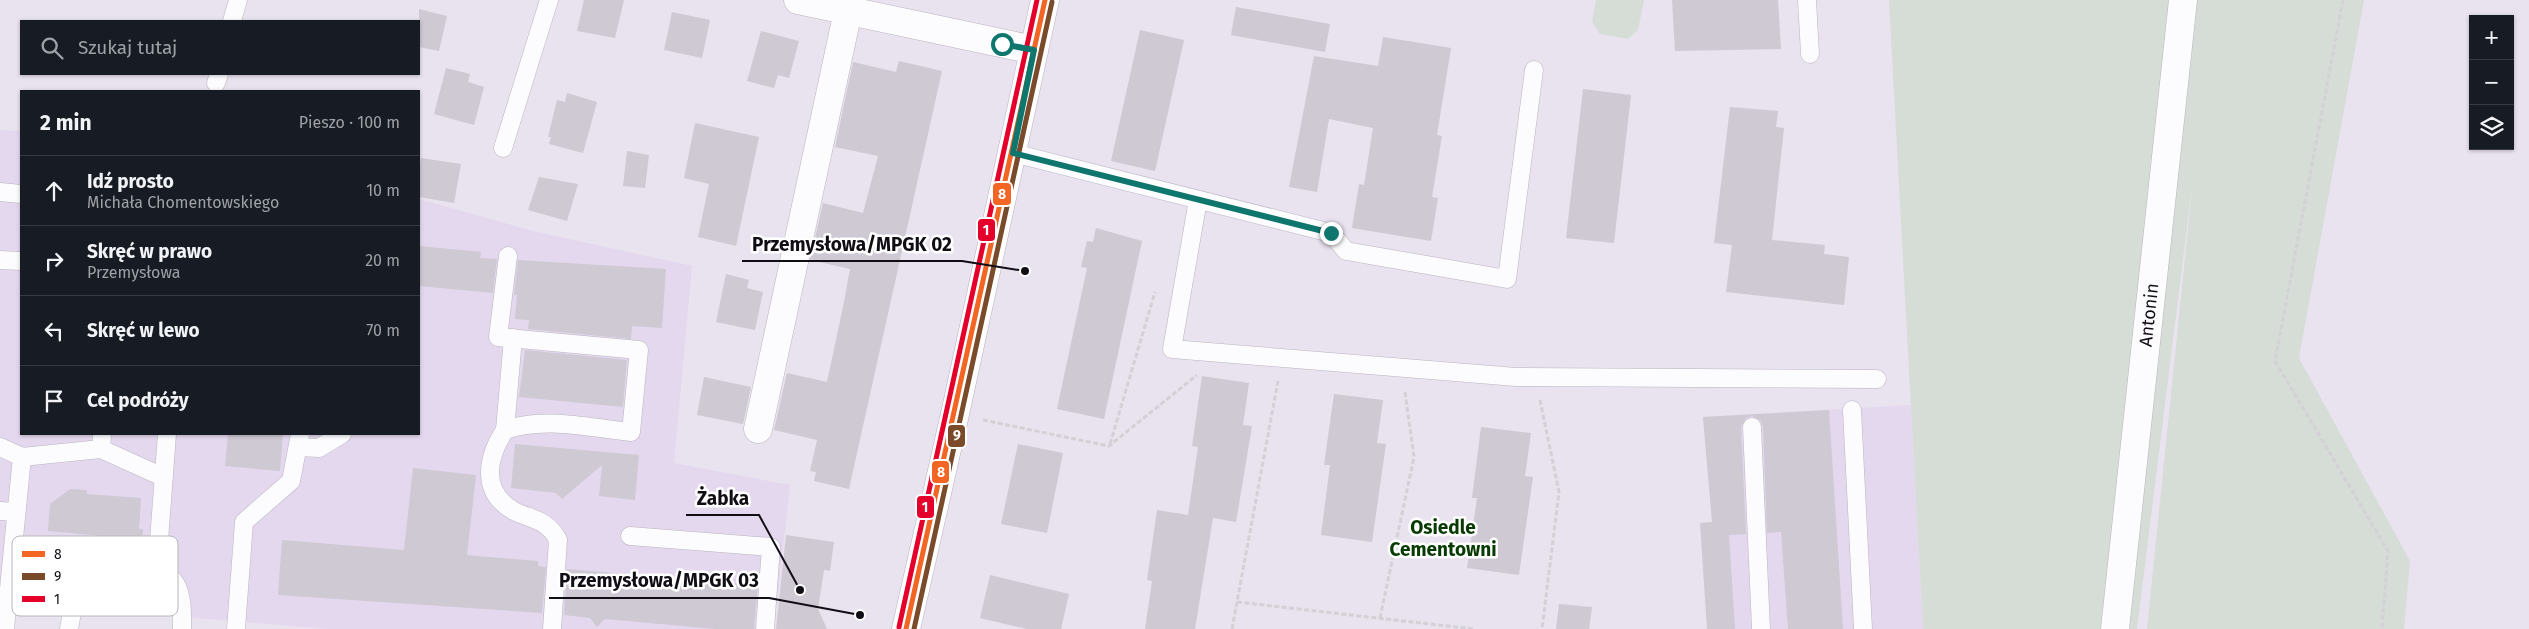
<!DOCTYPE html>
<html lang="pl">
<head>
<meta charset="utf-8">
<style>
  :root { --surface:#171b24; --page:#20242c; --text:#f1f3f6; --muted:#9ea1a6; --line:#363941 }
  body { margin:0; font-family:"Fira Sans",sans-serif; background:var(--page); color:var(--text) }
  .controls { position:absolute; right:15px; top:15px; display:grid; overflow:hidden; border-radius:0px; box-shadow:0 1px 4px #0004 }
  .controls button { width:45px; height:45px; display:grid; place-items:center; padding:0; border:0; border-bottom:1px solid var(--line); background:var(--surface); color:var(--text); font:25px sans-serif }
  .stop { position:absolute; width:15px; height:15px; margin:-11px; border:4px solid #0f766e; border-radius:50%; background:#fff }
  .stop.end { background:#0f766e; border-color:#fff; box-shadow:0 1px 5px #0008 }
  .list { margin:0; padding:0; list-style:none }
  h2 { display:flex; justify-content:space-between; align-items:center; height:65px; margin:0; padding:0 20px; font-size:21px }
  h2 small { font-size:16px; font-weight:400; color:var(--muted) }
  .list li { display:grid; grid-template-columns:32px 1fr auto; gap:15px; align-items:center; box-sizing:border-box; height:70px; padding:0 20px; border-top:1px solid var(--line) }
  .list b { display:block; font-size:19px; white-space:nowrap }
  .list p { margin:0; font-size:16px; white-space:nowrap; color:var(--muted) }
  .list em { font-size:16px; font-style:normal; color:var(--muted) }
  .icon { flex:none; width:28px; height:28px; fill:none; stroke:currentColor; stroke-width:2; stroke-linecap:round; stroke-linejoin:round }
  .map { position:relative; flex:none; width:2529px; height:629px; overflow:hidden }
  .search { position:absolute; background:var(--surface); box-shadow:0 1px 4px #0004; left:20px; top:20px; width:400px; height:55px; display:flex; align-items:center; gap:12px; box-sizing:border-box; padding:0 18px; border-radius:0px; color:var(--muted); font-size:19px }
  .panel { position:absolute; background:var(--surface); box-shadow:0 1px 4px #0004; left:20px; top:90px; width:400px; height:345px; border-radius:0px }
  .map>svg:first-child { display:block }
  .built { fill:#e4d8ef }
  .green { fill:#d5ddd6 }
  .building { fill:#cec9d3 }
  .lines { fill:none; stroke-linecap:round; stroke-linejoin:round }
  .service-casing { stroke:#bab4bf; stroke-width:19 }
  .minor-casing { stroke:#bab4bf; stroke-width:29 }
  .secondary-casing { stroke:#bab4bf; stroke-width:29 }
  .path { stroke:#d3d1d6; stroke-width:3; stroke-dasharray:5 2.5; stroke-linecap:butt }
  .service { stroke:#fcfbfd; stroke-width:18 }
  .minor { stroke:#fcfbfd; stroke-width:28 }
  .secondary { stroke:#fcfbfd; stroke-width:28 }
  .bus-1-casing { stroke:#fff; stroke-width:9 }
  .bus-2-casing { stroke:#fff; stroke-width:9 }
  .bus-3-casing { stroke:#fff; stroke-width:9 }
  .bus-1 { stroke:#f26522; stroke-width:5 }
  .bus-2 { stroke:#7a4b2a; stroke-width:5 }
  .bus-3 { stroke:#e4002b; stroke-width:5 }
  .route { stroke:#0f766e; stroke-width:6 }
  .labels { text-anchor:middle; stroke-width:5; stroke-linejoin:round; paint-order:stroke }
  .street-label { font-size:18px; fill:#110d15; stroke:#fff }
  .neighbourhood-label { font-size:19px; font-weight:bold; fill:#083b01; stroke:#fff }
  .key { fill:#fff; stroke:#b8b6b9; stroke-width:1 }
  .key-label { font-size:14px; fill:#110d15 }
  .leader { fill:none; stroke:#110d15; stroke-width:2 }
  .callout-dot { fill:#110d15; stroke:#fff; stroke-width:2 }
  .callout-label { font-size:19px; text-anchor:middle; font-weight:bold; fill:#110d15; stroke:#fff; stroke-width:5; stroke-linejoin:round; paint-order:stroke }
  .line-badge { stroke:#fff; stroke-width:2 }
  .badge-label { font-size:14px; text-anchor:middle; font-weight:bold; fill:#fff }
</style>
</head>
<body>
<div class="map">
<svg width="2529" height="629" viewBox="0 0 2529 629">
  <rect width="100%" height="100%" fill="#e9e2ef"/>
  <g class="built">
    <path d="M0,130L21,131V434H419V199L533,231L692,266L674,463L790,485L774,629H329L0,602Z"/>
    <path d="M1911,405L1923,629H1707L1712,522L1703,417Z"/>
  </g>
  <g class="green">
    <path d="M1596,0H1644L1638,30L1628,39L1600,34L1592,22Z"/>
    <path d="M1889,0H2364L2299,358L2410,561L2404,629H2147L2193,179L2137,629H1923Z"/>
  </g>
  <g class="building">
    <path d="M584,0H624L615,38L577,31Z"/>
    <path d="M1672,0H1778L1781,49L1675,51Z"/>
    <path d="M1236,7L1330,24L1325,52L1231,35Z"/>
    <path d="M419,9L447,16L439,51L419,47Z"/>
    <path d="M672,12L710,20L702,58L664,50Z"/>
    <path d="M1140,30L1184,40L1155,171L1111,161Z"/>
    <path d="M761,31L799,41L789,78L778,75L774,88L747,81Z"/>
    <path d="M1383,37L1451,48L1437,135L1442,136L1432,197L1438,198L1431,241L1352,228L1359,184L1364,185L1373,128L1329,119L1317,192L1289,187L1314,56L1378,66Z"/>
    <path d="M899,61L942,71L849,489L814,481L816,472L810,471L817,440L774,430L787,373L827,382L843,307L850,269L810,260L823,203L863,213L878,156L835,147L853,62L896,72Z"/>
    <path d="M446,68L470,74L468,82L484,87L474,125L434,114Z"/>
    <path d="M1583,89L1631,95L1614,243L1566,238Z"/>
    <path d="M567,93L597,102L583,153L549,144L551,137H548L557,100L565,102Z"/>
    <path d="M1730,107L1778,111L1776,127L1784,128L1772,240L1825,245L1824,254L1849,257L1844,305L1726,292L1732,245L1714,243Z"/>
    <path d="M695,123L759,137L736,246L698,237L709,184L684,178Z"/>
    <path d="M627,151L649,155L645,188L623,186Z"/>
    <path d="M421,158L461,164L454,203L419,197V171Z"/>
    <path d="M539,177L578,184L567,221L528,210Z"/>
    <path d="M1096,228L1142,241L1104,419L1057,409L1087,268L1081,267L1087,241L1093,242Z"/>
    <path d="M419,246L481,252L480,258L497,259L493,293L419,286Z"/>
    <path d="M518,260L666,269L662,328L632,326L631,339L528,329L529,320L515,319L517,295H514Z"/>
    <path d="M726,274L749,280L747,288L763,292L755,330L716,322Z"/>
    <path d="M525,350L627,360L623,407L519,397Z"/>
    <path d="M1202,376L1249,383L1243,425L1252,426L1236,522L1213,518L1195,629H1145L1152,581L1147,580L1157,510L1188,515L1198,447L1192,446Z"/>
    <path d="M704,377L751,387L743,424L697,415Z"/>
    <path d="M1334,394L1383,400L1377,443L1386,444L1372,542L1321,535L1330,465H1324Z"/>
    <path d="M1829,410L1843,629H1788L1781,532L1767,533L1763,427L1761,421L1752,416L1746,418L1741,427L1746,534L1729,535L1735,629H1707L1700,523L1712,522L1703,417Z"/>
    <path d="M1481,427L1531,433L1525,476L1533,477L1519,575L1467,568L1477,498H1472Z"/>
    <path d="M228,434H283L280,471L225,466Z"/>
    <path d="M515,444L639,455L635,500L599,496L602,465L562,499L556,493L511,488Z"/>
    <path d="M1018,444L1063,453L1047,533L1001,524Z"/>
    <path d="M413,468L476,475L467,555L538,561V566L546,567L542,613L278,595L282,540L404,550Z"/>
    <path d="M70,489L87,490V494L141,498L139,529H143L141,552L118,550L100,552L102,536L48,531L50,504Z"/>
    <path d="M786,535L834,542L830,571L824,570L818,609L827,629H776Z"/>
    <path d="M567,569L758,585L754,629H715L605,619L597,627L590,618L564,615Z"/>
    <path d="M990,575L1069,594L1061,629H1027L980,618Z"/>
    <path d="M1559,604L1592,607L1589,629H1556Z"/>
  </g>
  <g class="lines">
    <defs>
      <g id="service">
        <path d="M1807,0L1810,54"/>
        <path d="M232,21L238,0"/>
        <path d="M216,83L219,74"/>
        <path d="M503,148L549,0"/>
        <path d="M1013,153L1331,233L1346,251L1507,279L1534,70"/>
        <path d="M0,192L21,194"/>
        <path d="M1198,200L1172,349L1516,377L1877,379"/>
        <path d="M508,256L498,337L639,350L631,432C590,428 545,416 505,430C487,457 480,492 514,511C532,520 547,519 558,540L552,629"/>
        <path d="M0,260L21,261"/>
        <path d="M1852,410L1863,629"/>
        <path d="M1752,427L1761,629"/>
        <path d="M505,430L513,338"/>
        <path d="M0,447L22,457L101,449L102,434"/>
        <path d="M299,447L319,448L342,434"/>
        <path d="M101,449L163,477"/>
        <path d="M0,511L16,512"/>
        <path d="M630,536L771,547L765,629"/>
        <path d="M157,567L167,434"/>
        <path d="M5,629L22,457"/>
        <path d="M69,629C72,611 78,573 97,564C109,559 126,560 138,562C179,571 183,590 182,629"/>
        <path d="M236,629L244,522L291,481L300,434"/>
      </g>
      <g id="minor">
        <path d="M798,0L1034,50"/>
        <path d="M758,429L848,11"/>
        <path id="s1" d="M2115,629L2183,0"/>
      </g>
      <path id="secondary" d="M906,629L955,414L1045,0"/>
    </defs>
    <use href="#service" class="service-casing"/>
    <use href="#minor" class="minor-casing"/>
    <use href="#secondary" class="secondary-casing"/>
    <g class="path">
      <path d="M2343,0L2275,361L2388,551L2382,629"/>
      <path d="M1540,400L1559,492L1542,629"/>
      <path d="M983,420L1109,446L1197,375"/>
      <path d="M1110,444L1155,292"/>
      <path d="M1237,602L1474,629"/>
      <path d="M1380,618L1414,457L1405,392"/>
      <path d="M1232,629L1278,381"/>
    </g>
    <use href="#service" class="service"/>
    <use href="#minor" class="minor"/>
    <use href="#secondary" class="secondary"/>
    <defs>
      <path id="bus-1" d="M906,629L1045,0"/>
      <path id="bus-2" d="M914,629L1052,2"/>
      <path id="bus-3" d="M899,627L1037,0"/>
    </defs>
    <use href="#bus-1" class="bus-1-casing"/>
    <use href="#bus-2" class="bus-2-casing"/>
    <use href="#bus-3" class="bus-3-casing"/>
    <use href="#bus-1" class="bus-1"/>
    <use href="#bus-2" class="bus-2"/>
    <use href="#bus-3" class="bus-3"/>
  </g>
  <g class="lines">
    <path class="route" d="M1002,44L1034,50L1013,153L1331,233"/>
  </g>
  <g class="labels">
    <g class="street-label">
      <text dy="6" stroke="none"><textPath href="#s1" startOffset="316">Antonin</textPath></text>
    </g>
    <g class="neighbourhood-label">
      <text x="1443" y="534">Osiedle<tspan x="1443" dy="22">Cementowni</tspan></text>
    </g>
  </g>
  <rect x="12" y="536" width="166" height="80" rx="8" class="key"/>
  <rect x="22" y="551" width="23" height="6" fill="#f26522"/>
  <rect x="22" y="573" width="23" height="7" fill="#7a4b2a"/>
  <rect x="22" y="596" width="23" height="6" fill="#e4002b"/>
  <g class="key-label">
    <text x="54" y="559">8</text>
    <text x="54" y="581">9</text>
    <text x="54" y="604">1</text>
  </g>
  <path class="leader" d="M1025 271L962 261H742M800 590L759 515H686M860 615L769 598H549"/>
  <g class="callout-dot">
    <circle cx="1025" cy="271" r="5"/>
    <circle cx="800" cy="590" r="5"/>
    <circle cx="860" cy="615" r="5"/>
  </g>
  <g class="callout-label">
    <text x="852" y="251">Przemysłowa/MPGK 02</text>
    <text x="723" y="505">Żabka</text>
    <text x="659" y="587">Przemysłowa/MPGK 03</text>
  </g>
  <g class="line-badge">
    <rect x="992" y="182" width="20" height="24" rx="5" fill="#f26522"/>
    <rect x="977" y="218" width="19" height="24" rx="5" fill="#e4002b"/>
    <rect x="947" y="424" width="19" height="24" rx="5" fill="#7a4b2a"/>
    <rect x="931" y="460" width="19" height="24" rx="5" fill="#f26522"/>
    <rect x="916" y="495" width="19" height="24" rx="5" fill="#e4002b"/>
  </g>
  <g class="badge-label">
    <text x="1002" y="199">8</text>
    <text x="986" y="235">1</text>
    <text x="957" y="440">9</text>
    <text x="941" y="477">8</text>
    <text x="925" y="512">1</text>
  </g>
</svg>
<div class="controls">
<button>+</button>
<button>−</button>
<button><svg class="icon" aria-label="layers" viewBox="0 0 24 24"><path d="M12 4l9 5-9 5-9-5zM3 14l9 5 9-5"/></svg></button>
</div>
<div class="stop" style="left:1002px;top:44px"></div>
<div class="stop end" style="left:1331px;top:233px"></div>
<div class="search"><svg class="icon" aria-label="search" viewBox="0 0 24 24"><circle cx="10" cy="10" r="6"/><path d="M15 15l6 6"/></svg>Szukaj tutaj</div>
<section class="panel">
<h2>2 min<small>Pieszo · 100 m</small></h2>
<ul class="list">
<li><svg class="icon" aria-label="ahead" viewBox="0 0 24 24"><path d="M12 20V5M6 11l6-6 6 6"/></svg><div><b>Idź prosto</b><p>Michała Chomentowskiego</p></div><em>10 m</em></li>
<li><svg class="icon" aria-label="right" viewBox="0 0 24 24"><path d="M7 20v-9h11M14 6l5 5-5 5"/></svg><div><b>Skręć w prawo</b><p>Przemysłowa</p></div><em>20 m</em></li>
<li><svg class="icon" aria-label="left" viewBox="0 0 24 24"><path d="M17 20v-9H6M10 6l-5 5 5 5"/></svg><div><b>Skręć w lewo</b></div><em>70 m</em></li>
<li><svg class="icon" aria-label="arrive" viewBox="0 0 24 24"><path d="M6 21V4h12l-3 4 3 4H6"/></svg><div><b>Cel podróży</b></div></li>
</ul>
</section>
</div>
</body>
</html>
